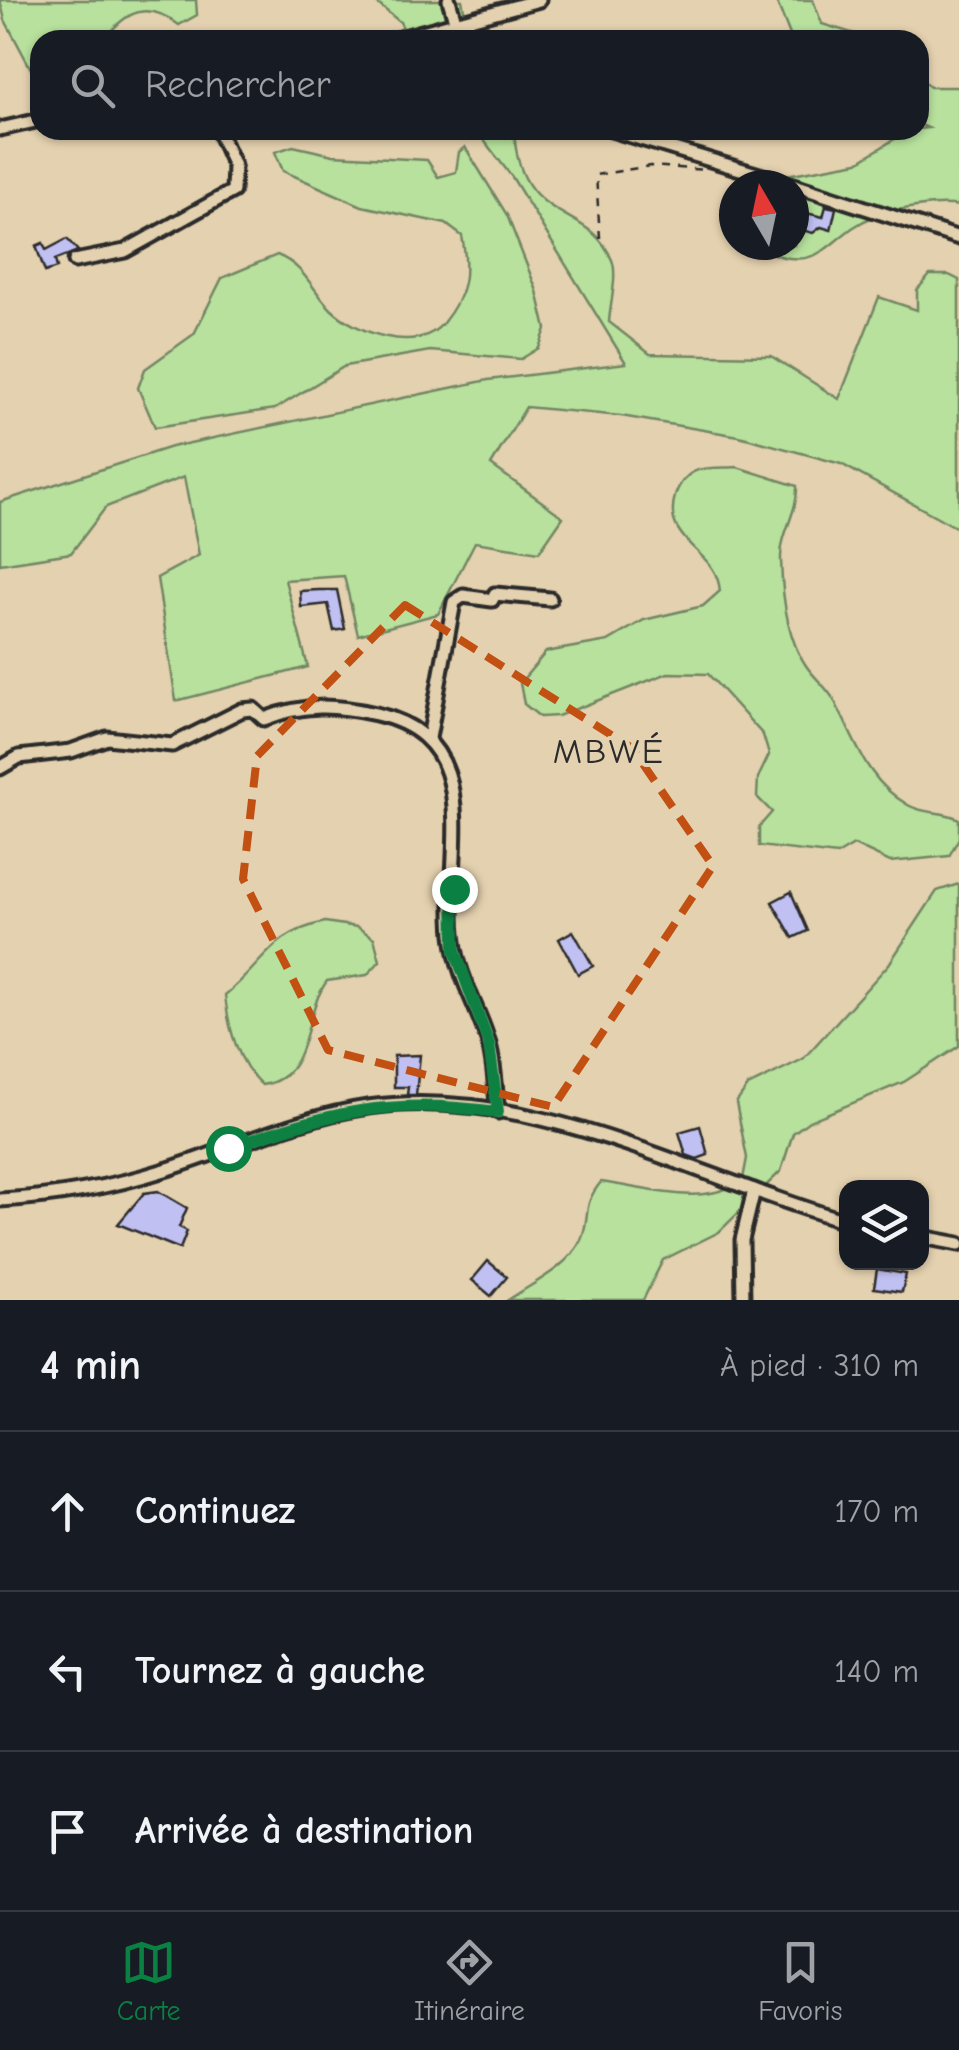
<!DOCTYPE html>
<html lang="fr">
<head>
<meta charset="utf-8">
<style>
  :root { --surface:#171b24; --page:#242831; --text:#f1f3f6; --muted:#9ea1a6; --line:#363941; --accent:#0b8043 }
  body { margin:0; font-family:"Comic Neue",sans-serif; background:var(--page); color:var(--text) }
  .controls { position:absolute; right:30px; bottom:30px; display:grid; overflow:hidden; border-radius:20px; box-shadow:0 2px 8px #0004 }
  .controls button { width:90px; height:90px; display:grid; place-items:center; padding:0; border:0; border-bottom:2px solid var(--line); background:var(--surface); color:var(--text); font:50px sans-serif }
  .compass { position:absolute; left:719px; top:170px; width:90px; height:90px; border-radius:50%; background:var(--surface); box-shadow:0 2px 8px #0004; rotate:351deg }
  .stop { position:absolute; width:30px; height:30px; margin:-22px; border:8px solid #0b8043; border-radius:50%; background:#fff }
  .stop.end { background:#0b8043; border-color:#fff; box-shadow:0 2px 10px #0008 }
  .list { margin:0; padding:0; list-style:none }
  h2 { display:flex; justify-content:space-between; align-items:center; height:130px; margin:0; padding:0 40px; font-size:42px }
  h2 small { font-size:32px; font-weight:400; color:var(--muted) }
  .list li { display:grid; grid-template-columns:65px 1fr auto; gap:30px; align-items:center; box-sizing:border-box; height:160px; padding:0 40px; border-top:2px solid var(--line) }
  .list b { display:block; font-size:38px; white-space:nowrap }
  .list em { font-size:32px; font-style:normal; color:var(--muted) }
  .icon { flex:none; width:55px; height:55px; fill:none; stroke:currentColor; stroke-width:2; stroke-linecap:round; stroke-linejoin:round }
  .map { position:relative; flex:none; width:959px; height:1300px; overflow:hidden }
  .search { position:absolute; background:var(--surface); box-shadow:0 2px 8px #0004; left:30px; right:30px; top:30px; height:110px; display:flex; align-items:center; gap:25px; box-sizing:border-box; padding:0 35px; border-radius:30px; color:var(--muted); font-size:38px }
  .sheet { height:610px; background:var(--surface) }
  nav { display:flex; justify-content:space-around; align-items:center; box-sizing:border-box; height:140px; border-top:2px solid var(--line); background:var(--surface); font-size:28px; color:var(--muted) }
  nav a { display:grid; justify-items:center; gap:5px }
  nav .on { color:var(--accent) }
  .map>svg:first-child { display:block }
  .green { fill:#b8e19d; stroke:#728664; stroke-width:2.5 }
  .building { fill:#c1c0f3; stroke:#2b2b2b; stroke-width:2.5 }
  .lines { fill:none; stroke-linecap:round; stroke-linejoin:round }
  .minor-casing { stroke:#2b2b2b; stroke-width:19 }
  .path { stroke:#2b2b2b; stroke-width:2.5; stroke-dasharray:8 8; stroke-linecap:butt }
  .minor { stroke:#e4d1af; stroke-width:11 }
  .route { stroke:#0b8043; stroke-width:12 }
  .marked { fill:none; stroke:#c25012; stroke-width:8; stroke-dasharray:20 12; stroke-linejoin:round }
  .labels { text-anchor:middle; stroke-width:8; stroke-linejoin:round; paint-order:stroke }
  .quarter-label { font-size:35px; letter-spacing:2.5px; fill:#2b2b2b; stroke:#e4d1af }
</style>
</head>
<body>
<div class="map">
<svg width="959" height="1300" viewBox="0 0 959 1300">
  <rect width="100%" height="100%" fill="#e4d1af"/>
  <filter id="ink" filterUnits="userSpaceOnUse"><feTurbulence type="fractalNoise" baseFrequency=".01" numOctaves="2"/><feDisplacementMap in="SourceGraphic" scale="20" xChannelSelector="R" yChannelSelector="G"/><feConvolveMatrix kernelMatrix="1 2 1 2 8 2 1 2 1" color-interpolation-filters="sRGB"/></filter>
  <g filter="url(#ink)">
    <g class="green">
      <path d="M0,0H196L197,15L179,25C148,1 126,10 104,40H40V86L5,20Z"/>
      <path d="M373,0H462L470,40H409L400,22Z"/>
      <path d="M776,0H813L822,24L875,40H792Z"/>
      <path d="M919,77L930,87H959V206C938,202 894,209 873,217C828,234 824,278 761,249L760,245H794V185H767L776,177L858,162L909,130L928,128L919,124Z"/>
      <path d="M476,130H514C519,228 588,201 612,260C618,275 610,305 609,322L650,354L771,356L839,399L879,297L917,310V290L930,275H949L959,280V529L841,464L739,436L621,416L526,407L491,465L563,517L539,552L475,542L438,614L358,635L344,576L285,580L308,667L176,701L157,578L199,555L184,477L106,507L71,553L0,564V502L171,447L488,380L626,363L512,177Z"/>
      <path d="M293,146L333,155L427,160L438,177L456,172L459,152L465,147L507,215L537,291L546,329L539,348L521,359L430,351L345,366L275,409L155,427L138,388L145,369L194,334L222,278L277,255C305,266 311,289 331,309C356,333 418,355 443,323C467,293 469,273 462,236L446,224L362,206L283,171L275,152Z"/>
      <path d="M737,467L797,486C798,513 780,533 781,560C782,593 786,636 805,664C813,677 827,687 834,700C856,741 866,781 908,805C925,815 943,810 959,819V838L949,856L890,862L854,845L837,855L759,846V827L772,812L757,797L758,778L769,755L763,735L708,674L668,673L558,716L540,717L524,704L520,683L546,652L608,641L644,620L703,606L720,591C717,560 693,554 678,529C666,511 676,477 698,470C710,467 725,468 737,467Z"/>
      <path d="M959,884V1046L904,1082L809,1121L793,1133L781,1171L719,1232L663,1260L643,1300H508C531,1284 569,1267 581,1240C591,1216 581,1206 601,1182C646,1188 706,1209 743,1179L747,1158L736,1103L748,1086L803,1059L889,964L937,891Z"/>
      <path d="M325,922L357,927L374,938L380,961L367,975L327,981C301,1016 313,1077 262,1085C238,1064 228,1027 225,995C266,962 269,934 325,922Z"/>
    </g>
    <g class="building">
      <path d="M826,206L836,208L831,230L821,227L813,233L794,228V210L823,217Z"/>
      <path d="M67,239L78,251L55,260L57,268L45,272L36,246L43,243L46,250Z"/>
      <path d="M319,590H337L345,629L334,631L328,604L301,607L300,591Z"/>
      <path d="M791,892L808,931L793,938L772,902Z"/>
      <path d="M573,931L593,966L578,974L559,939Z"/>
      <path d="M420,1055L416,1095H407L408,1087H394V1056Z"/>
      <path d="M700,1126L708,1155L697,1159L686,1155L679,1132Z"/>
      <path d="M158,1191L187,1208L179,1227L187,1231L180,1249L118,1224L144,1193Z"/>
      <path d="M488,1261L507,1277L491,1296L472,1280Z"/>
      <path d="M877,1269L906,1274L902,1292L874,1288Z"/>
    </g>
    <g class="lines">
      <defs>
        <g id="minor">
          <path d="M449,0L456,24"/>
          <path d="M393,40L539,0"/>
          <path d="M0,129L40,120"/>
          <path d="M611,130L793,185"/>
          <path d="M794,185L959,238"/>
          <path d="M75,261L125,251L233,191L234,166L218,130"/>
          <path d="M429,738L454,602L463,596L492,600L495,594L550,599"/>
          <path d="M0,768L19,757L71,751L107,738L172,745L242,710L253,709L264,719C305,703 335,705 376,714C492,740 442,859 454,942C459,979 479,1009 489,1044C495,1065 495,1090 498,1112"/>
          <path d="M0,1200C56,1197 111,1187 165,1170C232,1149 298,1117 368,1107C533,1084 693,1177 846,1221"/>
          <path d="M922,1237L959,1244"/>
          <path d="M743,1300L742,1240L754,1190"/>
        </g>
      </defs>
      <use href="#minor" class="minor-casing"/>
      <path class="path" d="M600,238L596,175L650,166L707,170"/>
      <use href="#minor" class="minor"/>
    </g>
  </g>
  <g class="lines" filter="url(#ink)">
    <path class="route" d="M228,1148C331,1112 388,1097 498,1112L489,1044L455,951L454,889"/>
  </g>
  <path class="marked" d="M405,605L632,748L713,866L553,1107L328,1050L243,879L257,756Z"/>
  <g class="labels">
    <g class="quarter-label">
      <text x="609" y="763">MBWÉ</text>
    </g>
  </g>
</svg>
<div class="controls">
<button><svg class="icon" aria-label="layers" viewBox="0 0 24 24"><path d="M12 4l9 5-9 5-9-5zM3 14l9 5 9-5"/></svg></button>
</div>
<svg class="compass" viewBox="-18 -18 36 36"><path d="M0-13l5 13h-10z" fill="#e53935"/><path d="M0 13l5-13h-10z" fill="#9ea1a6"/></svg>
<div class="stop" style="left:228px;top:1148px"></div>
<div class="stop end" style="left:454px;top:889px"></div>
<div class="search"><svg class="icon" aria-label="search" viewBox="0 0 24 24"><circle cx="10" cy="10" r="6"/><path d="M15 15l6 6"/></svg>Rechercher</div>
</div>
<section class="sheet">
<h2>4 min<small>À pied · 310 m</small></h2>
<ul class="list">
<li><svg class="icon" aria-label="ahead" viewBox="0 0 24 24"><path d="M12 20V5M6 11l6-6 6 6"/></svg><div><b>Continuez</b></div><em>170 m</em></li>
<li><svg class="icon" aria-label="left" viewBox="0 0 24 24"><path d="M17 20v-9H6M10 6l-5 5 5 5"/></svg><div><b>Tournez à gauche</b></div><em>140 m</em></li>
<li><svg class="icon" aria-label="arrive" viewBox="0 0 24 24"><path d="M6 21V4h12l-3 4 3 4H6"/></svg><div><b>Arrivée à destination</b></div></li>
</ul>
</section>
<nav>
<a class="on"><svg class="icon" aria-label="map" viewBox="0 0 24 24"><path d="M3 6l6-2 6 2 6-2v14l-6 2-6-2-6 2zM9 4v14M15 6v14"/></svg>Carte</a>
<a><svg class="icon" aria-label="directions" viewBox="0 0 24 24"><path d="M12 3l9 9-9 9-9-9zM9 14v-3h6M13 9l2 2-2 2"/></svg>Itinéraire</a>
<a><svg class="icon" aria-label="saved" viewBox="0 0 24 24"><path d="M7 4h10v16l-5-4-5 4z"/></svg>Favoris</a>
</nav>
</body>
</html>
